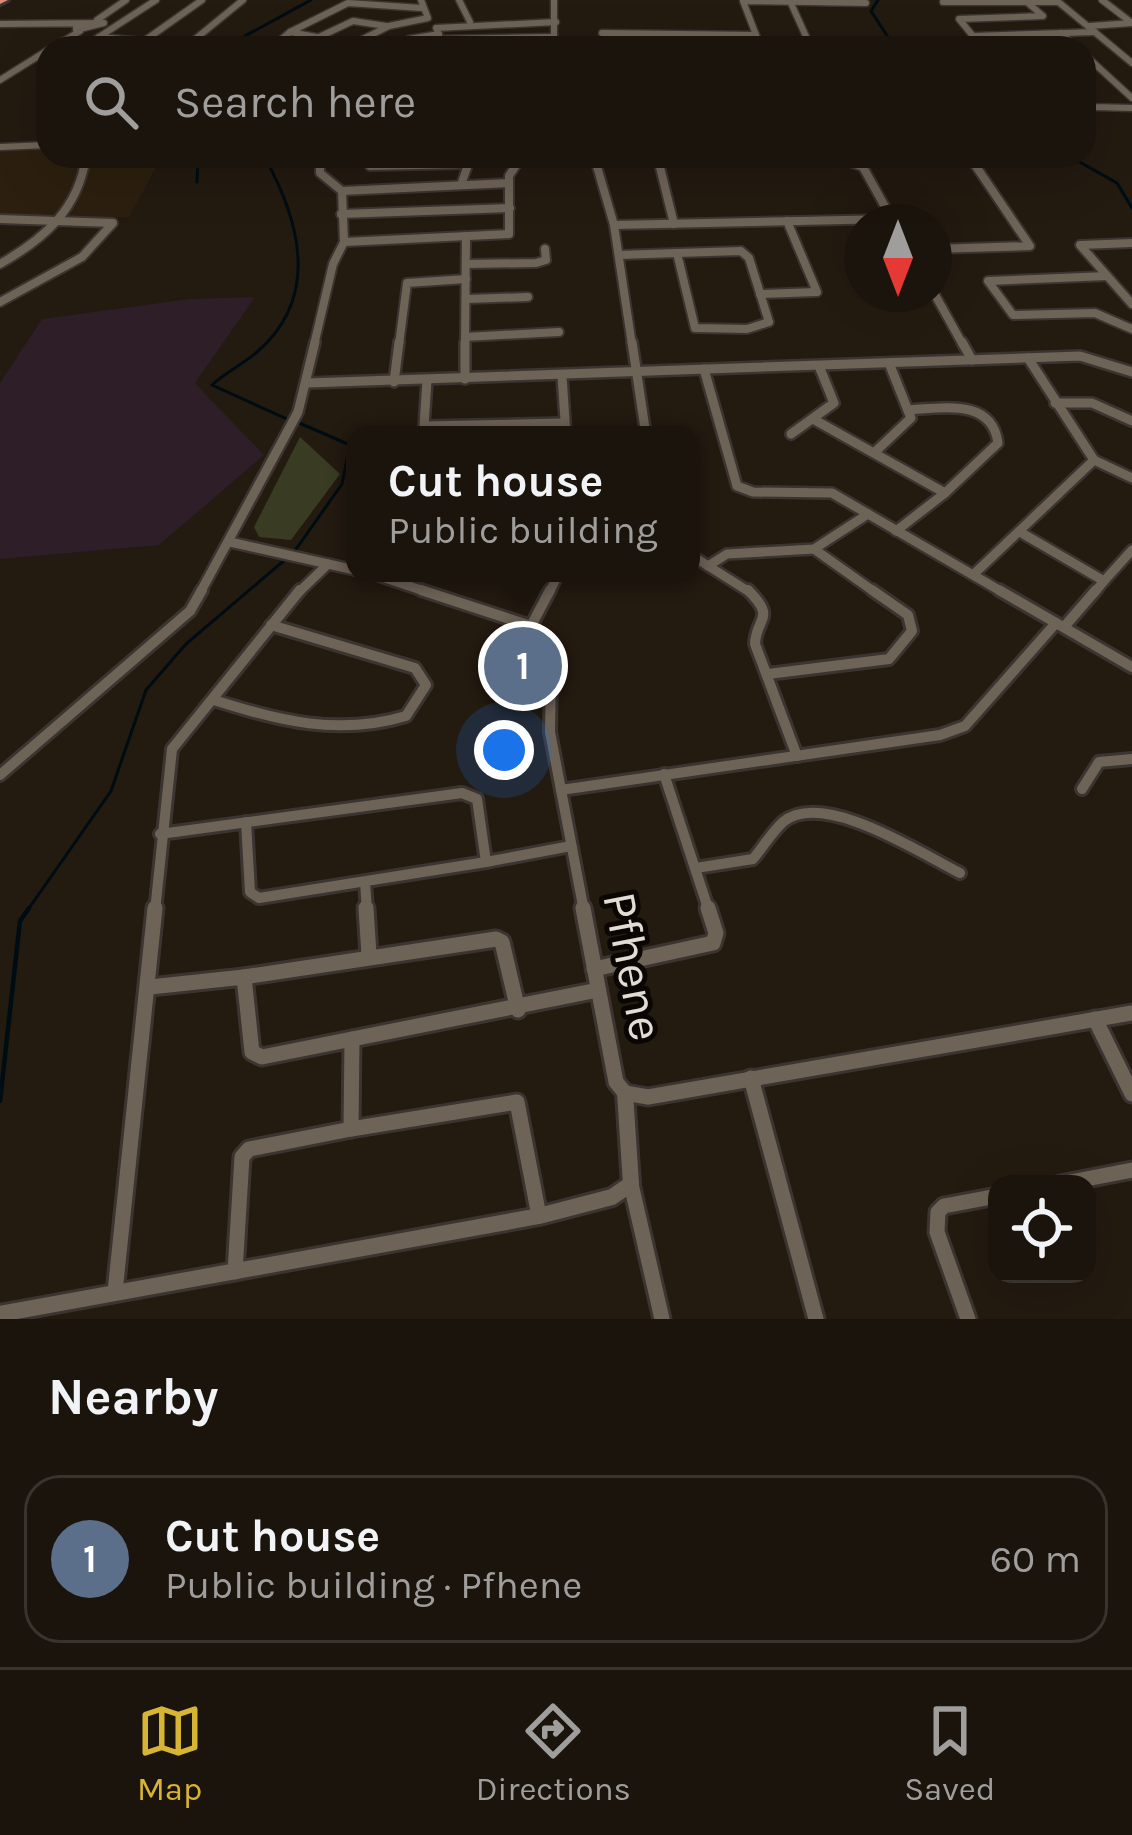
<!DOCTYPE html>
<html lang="en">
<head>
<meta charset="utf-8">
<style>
  :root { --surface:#1a140c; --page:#27211a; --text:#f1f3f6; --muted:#9f9e9d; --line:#38332d; --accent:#d8b434 }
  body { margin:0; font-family:Karla,sans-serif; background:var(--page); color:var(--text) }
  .controls { position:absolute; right:36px; bottom:36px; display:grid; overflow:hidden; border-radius:24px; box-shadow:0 12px 48px #0002 }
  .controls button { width:108px; height:108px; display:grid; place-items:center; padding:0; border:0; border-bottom:3px solid var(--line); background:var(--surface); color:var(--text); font:60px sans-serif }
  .compass { position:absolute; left:844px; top:204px; width:108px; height:108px; border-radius:50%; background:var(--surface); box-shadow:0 12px 48px #0002; rotate:180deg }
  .you { position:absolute; left:504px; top:750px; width:42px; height:42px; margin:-30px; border:9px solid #fff; border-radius:50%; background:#1a73e8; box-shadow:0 0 0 18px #1a73e833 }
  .badge { display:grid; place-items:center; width:78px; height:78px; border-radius:50%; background:var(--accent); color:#fff; font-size:39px; font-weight:700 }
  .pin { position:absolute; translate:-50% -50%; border:6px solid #fff; box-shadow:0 3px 12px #0006 }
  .popup { position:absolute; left:346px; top:426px; width:354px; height:156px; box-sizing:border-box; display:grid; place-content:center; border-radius:24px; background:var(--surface); filter:drop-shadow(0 3px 9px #0005); font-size:39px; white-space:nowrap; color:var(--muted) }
  .popup b { font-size:45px; color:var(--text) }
  .popup::after { content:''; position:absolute; left:50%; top:100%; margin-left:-24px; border:24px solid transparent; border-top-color:var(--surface) }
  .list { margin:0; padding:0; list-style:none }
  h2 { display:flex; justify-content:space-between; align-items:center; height:156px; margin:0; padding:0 48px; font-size:51px }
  h2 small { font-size:39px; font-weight:400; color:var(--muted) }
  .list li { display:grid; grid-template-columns:78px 1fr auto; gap:36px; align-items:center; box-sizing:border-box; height:168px; margin:0 24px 24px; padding:0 24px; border:3px solid var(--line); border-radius:36px }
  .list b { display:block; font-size:45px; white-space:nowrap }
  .list p { margin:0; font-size:39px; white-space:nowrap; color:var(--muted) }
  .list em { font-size:39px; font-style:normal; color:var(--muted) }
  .icon { flex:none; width:66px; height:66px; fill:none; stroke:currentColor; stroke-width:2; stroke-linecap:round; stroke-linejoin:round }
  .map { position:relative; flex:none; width:1132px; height:1319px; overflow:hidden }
  .search { position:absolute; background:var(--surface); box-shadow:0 12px 48px #0002; left:36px; right:36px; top:36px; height:132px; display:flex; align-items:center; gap:30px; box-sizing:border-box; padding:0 42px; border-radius:36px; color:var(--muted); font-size:45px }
  .sheet { height:348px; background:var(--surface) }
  nav { display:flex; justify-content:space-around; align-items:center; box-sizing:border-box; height:168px; border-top:3px solid var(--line); background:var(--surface); font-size:33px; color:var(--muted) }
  nav a { display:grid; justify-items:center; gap:6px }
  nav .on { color:var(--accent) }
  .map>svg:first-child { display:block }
  .built { fill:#2c1f0f }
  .education { fill:#2d1e28 }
  .green { fill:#393c23 }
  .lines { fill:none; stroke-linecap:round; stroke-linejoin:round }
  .stream-far1 { stroke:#000c13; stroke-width:3 }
  .stream { stroke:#000c13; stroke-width:4.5 }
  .minor-far4-casing { stroke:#3b3430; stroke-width:9 }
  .minor-far3-casing { stroke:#3b3430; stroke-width:12 }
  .minor-far2-casing { stroke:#3b3430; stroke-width:14 }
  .minor-far1-casing { stroke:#3b3430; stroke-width:16 }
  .minor-casing { stroke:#3b3430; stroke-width:21 }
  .tertiary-far1-casing { stroke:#3b3430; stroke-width:9 }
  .tertiary-casing { stroke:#3b3430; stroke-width:22 }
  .trunk-casing { stroke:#3b3430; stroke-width:6 }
  .minor-far4 { stroke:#6e6357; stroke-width:6 }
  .minor-far3 { stroke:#6e6357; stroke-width:8 }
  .minor-far2 { stroke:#6e6357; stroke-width:9 }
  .minor-far1 { stroke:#6e6357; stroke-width:10 }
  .minor { stroke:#6e6357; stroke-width:15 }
  .tertiary-far1 { stroke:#6e6357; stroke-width:6 }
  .tertiary { stroke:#6e6357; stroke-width:16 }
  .trunk { fill:#de8a78; fill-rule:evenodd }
  .labels { text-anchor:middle; stroke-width:10; stroke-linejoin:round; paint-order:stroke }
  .near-street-label { font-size:48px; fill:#e3dcd5; stroke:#0a0603 }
</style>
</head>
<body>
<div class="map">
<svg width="1132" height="1319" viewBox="0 0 1132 1319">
  <rect width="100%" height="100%" fill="#231a10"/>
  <path class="built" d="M48,148V156H162L129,217H0V149Z"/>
  <path class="education" d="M255,297L195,383L264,455L159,545L0,559V383L42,319L189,299Z"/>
  <path class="green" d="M300,437L340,474L291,540L259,537L254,527Z"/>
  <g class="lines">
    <g class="stream-far1">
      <path d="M878,0L871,11L895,48"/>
      <path d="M238,48L245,36L311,0"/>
      <path d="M264,156C299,219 322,296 257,352C243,364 226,372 212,385L287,419"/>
      <path d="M1069,156L1117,183L1132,208"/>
      <path d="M197,182L198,156"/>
      <path d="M294,552L342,484L350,445L297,422"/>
      <path d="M27,911L111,791L146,690L186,644L287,558"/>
    </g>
    <path class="stream" d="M0,1101L20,921L29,908"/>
    <defs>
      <g id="minor-far4">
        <path d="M202,0L144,41L188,45L243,0"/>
        <path d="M459,0L470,22"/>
        <path d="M554,0V48"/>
        <path d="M1056,0L1132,63"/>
        <path d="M943,2H1058"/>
        <path d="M1028,3L1043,16L959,19L973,36L1095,32"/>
        <path d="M1090,26L1132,23L1102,0"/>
        <path d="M602,33L756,35"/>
        <path d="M1061,33L1077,48"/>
        <path d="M439,34L436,28L556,22"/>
        <path d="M99,37L144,41"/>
        <path d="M319,37L353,21L386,26"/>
        <path d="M439,39L554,37"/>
        <path d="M759,43H809L790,1"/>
        <path d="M353,44L290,32L348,3L421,8"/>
        <path d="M349,46L389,26L428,18L421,0"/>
        <path d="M82,48L156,0"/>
        <path d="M271,48L290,32"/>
        <path d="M396,48L409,39L439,34L440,48"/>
        <path d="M761,48L743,1L866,3"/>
        <path d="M1084,54L1132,98"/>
        <path d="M1084,97L1094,107L1132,108"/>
        <path d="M0,147L48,145"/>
      </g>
      <g id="minor-far3">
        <path d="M320,156V173L342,191L344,242L509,234V176L522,156"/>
        <path d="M594,156L614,225L632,345"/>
        <path d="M634,156L658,159"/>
        <path d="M834,156L863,167L893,221"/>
        <path d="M370,166L464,164"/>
        <path d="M461,185L471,156"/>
        <path d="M342,191L509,183"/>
        <path d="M341,214L510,208"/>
        <path d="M0,219L113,223L82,257L0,302"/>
        <path d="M674,224L658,159L797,156"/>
        <path d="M614,225L892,219"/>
        <path d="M1132,243L1080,245L1132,304"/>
        <path d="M934,249L1030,246L969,156"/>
        <path d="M741,251L749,258L769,322L747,329L695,328L677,253Z"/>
        <path d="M619,255L677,253"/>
        <path d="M0,264C44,239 79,209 86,156"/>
        <path d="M466,264L536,263L546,260L545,249"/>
        <path d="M1107,276L988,281L1013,315L1095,313L1132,329"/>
        <path d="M934,293L963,345"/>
        <path d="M760,294L817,292L787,221"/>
        <path d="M466,299L528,297"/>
        <path d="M465,337L559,332"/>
        <path d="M314,345L333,264L344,242"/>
        <path d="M399,345L407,283L466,279"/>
        <path d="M465,345L466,236"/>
      </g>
      <g id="minor-far2">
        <path d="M632,342L646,435"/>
        <path d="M962,342L972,360"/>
        <path d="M704,369L737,486L753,492L832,493L1004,593"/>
        <path d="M562,376L566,435"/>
        <path d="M465,379V342"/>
        <path d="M427,380L424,426L563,423"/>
        <path d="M394,382L399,342"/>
        <path d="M307,383L1080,356L1132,372"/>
        <path d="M1055,403H1092L1132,421"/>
        <path d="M908,410C943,408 992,398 998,443L945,493"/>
        <path d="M813,419L945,493L896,531"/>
        <path d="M791,434L834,403L819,366"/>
        <path d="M875,452L911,418L889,363"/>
        <path d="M1094,460L1132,478"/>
        <path d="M1020,532L1104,581L1132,550"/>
        <path d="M230,542L355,570"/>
        <path d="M814,549L876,593"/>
        <path d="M691,555L751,593"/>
        <path d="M708,566L727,554L814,549L868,514"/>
        <path d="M370,573L430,593"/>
        <path d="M974,574L1094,460L1028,358"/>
        <path d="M200,593L298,412L315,342"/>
        <path d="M298,593L328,564"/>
        <path d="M549,593L559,573"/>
        <path d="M1094,593L1104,581"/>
      </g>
      <g id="minor-far1">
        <path d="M421,590L531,626"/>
        <path d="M748,590C777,619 756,617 755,644L797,756"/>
        <path d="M999,590L1132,667"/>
        <path d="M531,626L551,670L550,732L584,911"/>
        <path d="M531,626L550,590"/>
        <path d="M1064,627L1096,590"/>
        <path d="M768,674L889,659L912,631L908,615L872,590"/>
        <path d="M214,700C279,721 339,736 406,716L426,685L415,668L271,625"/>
        <path d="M664,774L709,911"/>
        <path d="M0,775L190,611L202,590"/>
        <path d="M1082,789L1099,762L1132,759"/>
        <path d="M561,790L940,735L965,726L1056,623"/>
        <path d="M246,822L250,892L259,898L486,862"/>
        <path d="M160,834L462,793L477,799L486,862L571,846"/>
        <path d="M696,868L753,859C763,847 772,832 783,822C823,789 922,854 960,873"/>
        <path d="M365,882L367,911"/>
        <path d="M155,911L172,749L300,590"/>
      </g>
      <g id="minor">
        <path d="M366,908L369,955"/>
        <path d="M583,908L616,1082L625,1093L648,1097L1132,1013"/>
        <path d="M594,969L713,943L716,933L708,908"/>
        <path d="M244,977L496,939L502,942L518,1010"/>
        <path d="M150,987L244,977L252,1052L262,1057L598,990"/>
        <path d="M1095,1019L1132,1094"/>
        <path d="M751,1078L816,1319"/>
        <path d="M351,1129L517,1102L539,1216"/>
        <path d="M631,1184L662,1319"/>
        <path d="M1060,1184L1132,1170"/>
        <path d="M235,1272L242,1157L249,1149L351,1129L352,1039"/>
        <path d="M115,1292L155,908"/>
        <path d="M968,1319L937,1232L938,1212L944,1206L997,1196"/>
      </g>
      <g id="tertiary-far1">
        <path d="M97,20L126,0"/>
        <path d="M0,24L104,23L76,30V24"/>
        <path d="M52,48L80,31"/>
        <path d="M0,80L48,50"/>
      </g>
      <path id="tertiary" d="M0,1314L539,1216L612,1197L631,1184L625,1093"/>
      <path id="trunk" d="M0,0H8L0,4Z"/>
    </defs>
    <use href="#minor-far4" class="minor-far4-casing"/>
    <use href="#minor-far3" class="minor-far3-casing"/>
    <use href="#minor-far2" class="minor-far2-casing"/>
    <use href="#minor-far1" class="minor-far1-casing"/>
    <use href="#minor" class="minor-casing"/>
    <use href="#tertiary-far1" class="tertiary-far1-casing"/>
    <use href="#tertiary" class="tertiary-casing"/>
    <use href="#trunk" class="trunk-casing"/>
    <use href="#minor-far4" class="minor-far4"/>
    <use href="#minor-far3" class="minor-far3"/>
    <use href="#minor-far2" class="minor-far2"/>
    <use href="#minor-far1" class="minor-far1"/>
    <use href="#minor" class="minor"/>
    <use href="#tertiary-far1" class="tertiary-far1"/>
    <use href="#tertiary" class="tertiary"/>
    <use href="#trunk" class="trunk"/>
  </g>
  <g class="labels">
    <g class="near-street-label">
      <text transform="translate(634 966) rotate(79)" y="17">Pfhene</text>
    </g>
  </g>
</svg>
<div class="controls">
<button><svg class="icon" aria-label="locate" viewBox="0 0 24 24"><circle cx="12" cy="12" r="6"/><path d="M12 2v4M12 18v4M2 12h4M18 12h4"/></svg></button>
</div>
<svg class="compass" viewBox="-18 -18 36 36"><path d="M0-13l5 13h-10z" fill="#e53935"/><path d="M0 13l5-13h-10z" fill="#9f9e9d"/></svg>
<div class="you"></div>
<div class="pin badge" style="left:523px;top:666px;background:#5c6f8a">1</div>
<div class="popup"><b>Cut house</b>Public building</div>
<div class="search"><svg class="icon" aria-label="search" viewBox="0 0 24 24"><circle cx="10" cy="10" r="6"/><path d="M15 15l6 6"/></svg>Search here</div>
</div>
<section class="sheet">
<h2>Nearby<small></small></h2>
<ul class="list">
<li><span class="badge" style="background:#5c6f8a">1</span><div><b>Cut house</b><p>Public building · Pfhene</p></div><em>60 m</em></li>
</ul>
</section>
<nav>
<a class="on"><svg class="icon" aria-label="map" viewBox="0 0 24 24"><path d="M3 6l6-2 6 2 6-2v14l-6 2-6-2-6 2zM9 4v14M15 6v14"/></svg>Map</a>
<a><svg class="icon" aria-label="directions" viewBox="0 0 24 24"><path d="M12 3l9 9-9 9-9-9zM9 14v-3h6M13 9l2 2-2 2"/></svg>Directions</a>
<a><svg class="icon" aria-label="saved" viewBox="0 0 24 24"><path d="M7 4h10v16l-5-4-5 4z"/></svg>Saved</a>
</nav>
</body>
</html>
